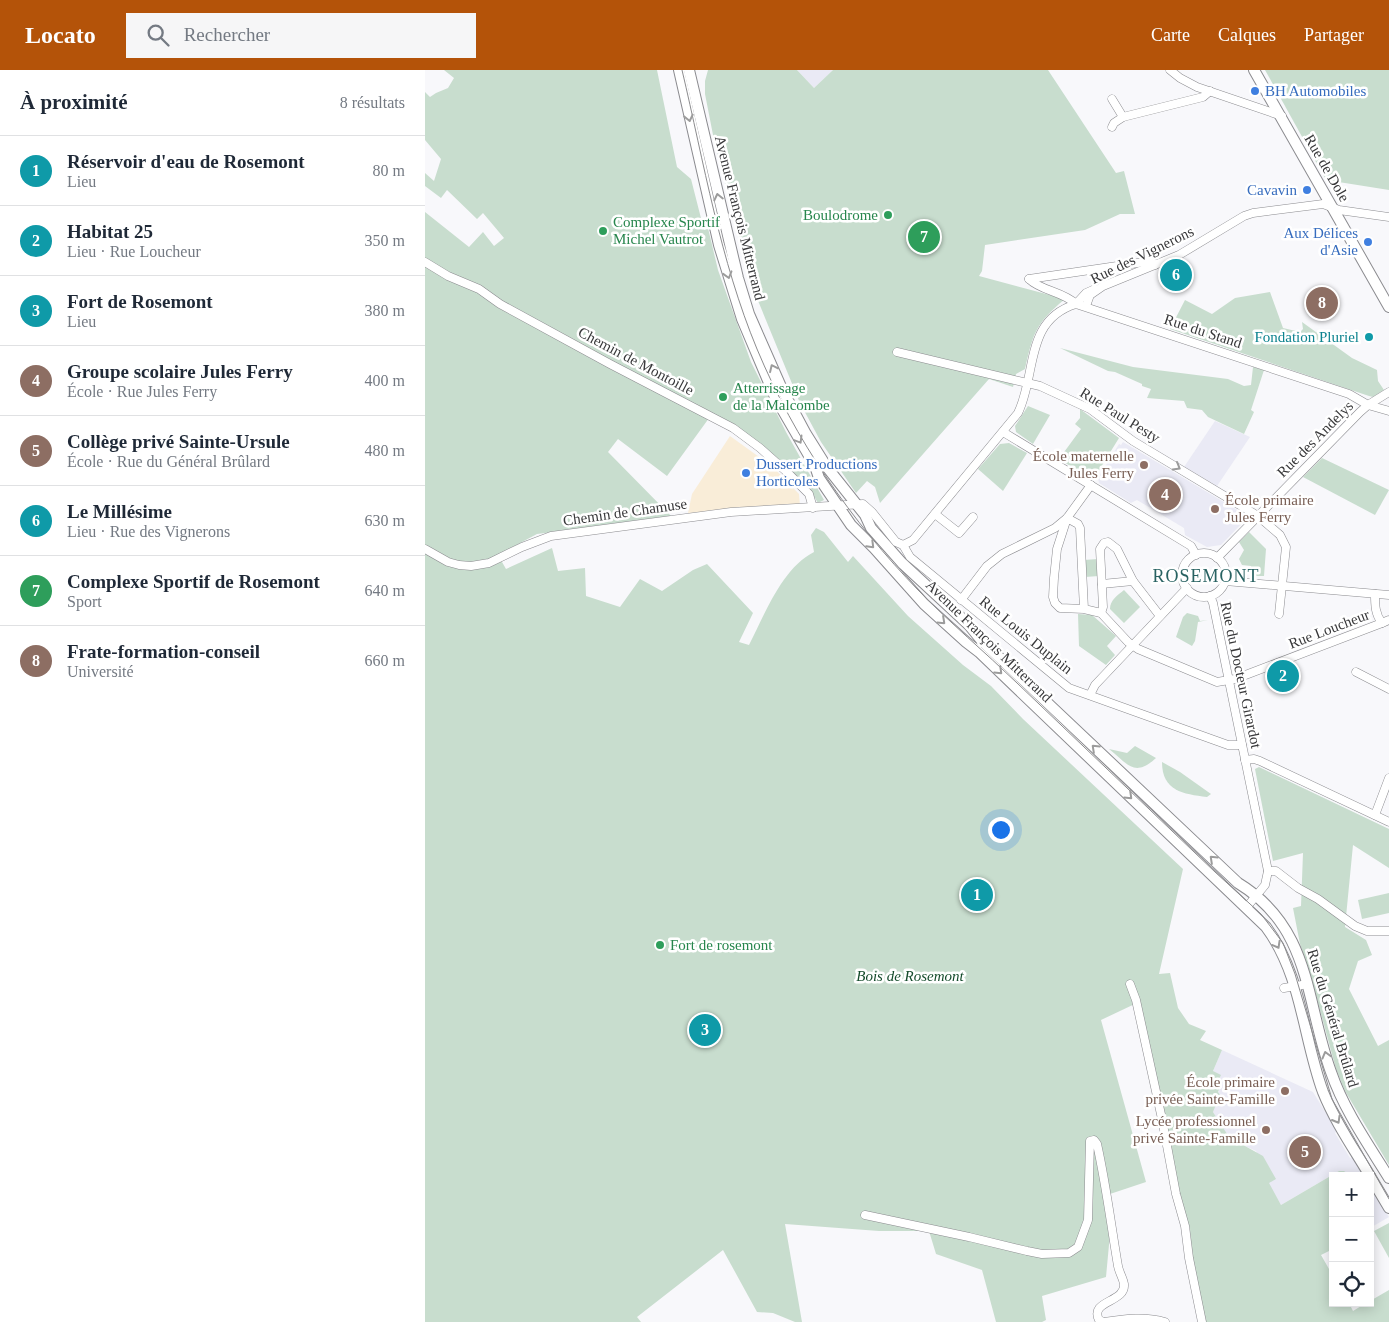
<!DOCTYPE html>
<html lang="fr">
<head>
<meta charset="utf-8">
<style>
  :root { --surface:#fff; --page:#f6f6f7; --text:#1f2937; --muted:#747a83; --line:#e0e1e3; --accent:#b45309 }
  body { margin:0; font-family:Georgia,serif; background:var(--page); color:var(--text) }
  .controls { position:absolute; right:15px; bottom:15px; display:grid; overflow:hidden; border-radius:0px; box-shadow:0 2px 12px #0003 }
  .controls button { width:45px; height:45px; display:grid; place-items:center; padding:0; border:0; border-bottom:1px solid var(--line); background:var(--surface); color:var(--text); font:25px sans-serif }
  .you { position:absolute; left:575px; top:759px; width:18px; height:18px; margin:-12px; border:4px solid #fff; border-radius:50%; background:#1a73e8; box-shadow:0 0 0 8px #1a73e833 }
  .badge { display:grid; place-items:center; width:32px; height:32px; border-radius:50%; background:var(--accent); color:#fff; font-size:16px; font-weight:700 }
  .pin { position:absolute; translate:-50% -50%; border:2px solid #fff; box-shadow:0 1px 5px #0006 }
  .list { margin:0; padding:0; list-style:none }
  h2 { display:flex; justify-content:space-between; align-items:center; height:65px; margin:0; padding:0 20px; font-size:21px }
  h2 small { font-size:16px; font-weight:400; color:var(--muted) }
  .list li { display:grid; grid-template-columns:32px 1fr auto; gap:15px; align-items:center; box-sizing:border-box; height:70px; padding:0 20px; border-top:1px solid var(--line) }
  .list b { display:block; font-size:19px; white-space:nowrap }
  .list p { margin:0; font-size:16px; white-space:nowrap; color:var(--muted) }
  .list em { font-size:16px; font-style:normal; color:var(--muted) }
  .icon { flex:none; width:28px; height:28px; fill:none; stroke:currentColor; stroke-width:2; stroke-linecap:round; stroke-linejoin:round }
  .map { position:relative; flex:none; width:964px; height:1252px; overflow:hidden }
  header { display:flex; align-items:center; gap:30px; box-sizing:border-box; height:70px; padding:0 25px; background:var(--accent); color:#fff }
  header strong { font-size:24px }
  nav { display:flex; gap:28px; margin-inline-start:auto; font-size:18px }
  .search { width:350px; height:45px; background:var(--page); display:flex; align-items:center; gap:12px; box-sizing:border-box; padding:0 18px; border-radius:0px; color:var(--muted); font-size:19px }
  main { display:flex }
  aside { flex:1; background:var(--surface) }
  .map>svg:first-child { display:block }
  .commercial { fill:#f9edd8 }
  .built { fill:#eaeaf5 }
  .green { fill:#c8ddce }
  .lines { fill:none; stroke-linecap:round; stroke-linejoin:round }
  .street-casing { stroke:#8b8b8f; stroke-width:9 }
  .secondary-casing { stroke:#8b8b8f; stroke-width:12 }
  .street { stroke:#fff; stroke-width:8 }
  .secondary { stroke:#fff; stroke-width:10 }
  .tram { stroke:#8c8c8e; stroke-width:1 }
  .oneway { stroke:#9c9c9c }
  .shop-dot { fill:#3f7fe0; stroke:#fff; stroke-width:2 }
  .leisure-dot { fill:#2e9e5b; stroke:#fff; stroke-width:2 }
  .culture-dot { fill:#0f9aa8; stroke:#fff; stroke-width:2 }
  .education-dot { fill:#8d6e63; stroke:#fff; stroke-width:2 }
  .labels { text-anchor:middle; stroke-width:5; stroke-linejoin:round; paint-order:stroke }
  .shop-label { font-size:15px; fill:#366cbe; stroke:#fff; text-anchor:start }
  .street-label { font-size:15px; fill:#38383a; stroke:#fff }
  .leisure-label { font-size:15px; fill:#27864d; stroke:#fff; text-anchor:start }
  .culture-label { font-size:15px; fill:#0d838f; stroke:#fff; text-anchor:end }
  .education-label { font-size:15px; fill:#785e54; stroke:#fff; text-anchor:end }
  .park-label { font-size:15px; font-style:italic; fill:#144b2b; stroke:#fff }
  .quarter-label { font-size:18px; letter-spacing:1px; fill:#286262; stroke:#fff }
</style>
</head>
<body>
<header>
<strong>Locato</strong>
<div class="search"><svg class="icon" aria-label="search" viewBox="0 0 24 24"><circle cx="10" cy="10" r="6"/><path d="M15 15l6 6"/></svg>Rechercher</div>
<nav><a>Carte</a><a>Calques</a><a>Partager</a></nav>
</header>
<main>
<aside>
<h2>À proximité<small>8 résultats</small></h2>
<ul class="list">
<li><span class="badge" style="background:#0f9aa8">1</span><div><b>Réservoir d'eau de Rosemont</b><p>Lieu</p></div><em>80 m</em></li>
<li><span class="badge" style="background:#0f9aa8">2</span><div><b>Habitat 25</b><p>Lieu · Rue Loucheur</p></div><em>350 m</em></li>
<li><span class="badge" style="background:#0f9aa8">3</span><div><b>Fort de Rosemont</b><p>Lieu</p></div><em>380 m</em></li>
<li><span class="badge" style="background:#8d6e63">4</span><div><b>Groupe scolaire Jules Ferry</b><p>École · Rue Jules Ferry</p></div><em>400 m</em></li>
<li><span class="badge" style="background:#8d6e63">5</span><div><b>Collège privé Sainte-Ursule</b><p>École · Rue du Général Brûlard</p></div><em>480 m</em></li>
<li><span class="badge" style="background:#0f9aa8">6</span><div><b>Le Millésime</b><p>Lieu · Rue des Vignerons</p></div><em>630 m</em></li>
<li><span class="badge" style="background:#2e9e5b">7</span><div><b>Complexe Sportif de Rosemont</b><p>Sport</p></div><em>640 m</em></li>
<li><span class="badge" style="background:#8d6e63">8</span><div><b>Frate-formation-conseil</b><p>Université</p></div><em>660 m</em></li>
</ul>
</aside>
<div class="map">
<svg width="964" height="1252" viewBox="0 0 964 1252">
  <rect width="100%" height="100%" fill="#f8f8fb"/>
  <path class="commercial" d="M305,366L348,397L374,424L375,436L263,443L267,424Z"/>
  <g class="built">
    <path d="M372,0H408L389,18Z"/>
    <path d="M790,351L825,367L792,416L759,397Z"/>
    <path d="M698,372L819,444L820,450L796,475L782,477L760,465L759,458L712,430L706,433L674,413L673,408L694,374L696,375Z"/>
    <path d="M797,980L888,1022L912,1061L910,1063L925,1088L929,1087L940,1106H923V1104L914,1101L856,1135L843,1113L831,1081L820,1076L813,1066L804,1067L801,1065L788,1042L796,1013L793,1012L788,1001Z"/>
    <path d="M945,1115L964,1147L945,1158Z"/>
  </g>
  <g class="green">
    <path d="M19,0H232L252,97L266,109L279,160L283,158L293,200L326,292L361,362L399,430L393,433L385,420L287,344L242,406L193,369L183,382L247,447L112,464L73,485L81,499L127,478L133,501L160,498L161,526L195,537L215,509L237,521L268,500L282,494L328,543L314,572L324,575C340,544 357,498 389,482L386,465L391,458L399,462L423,492L428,486L483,546L538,595L566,616L598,649L758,799L734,904L745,903L753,938L764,954L781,961L775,970L797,980L788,1001L796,1005L793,1011L797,1013L793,1022L798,1029L790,1037L788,1042L804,1067L813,1065L820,1076L838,1086L851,1109L844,1113L856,1135L914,1101H919L923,1104V1106H908V1179L896,1185L908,1206V1233H924L928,1241L941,1233H945V1231L964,1220V1252H780L766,1181L765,1159L753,1124L714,932L676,950L721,1112L682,1125L685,1164L681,1207L617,1226L621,1250L617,1252H571L557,1200L511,1184L504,1161H454L360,1154L377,1252H370L348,1243L332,1242L298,1180L212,1247L216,1252H0V142L44,177L58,162L69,176L79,168L58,143L52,149L22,120L16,128L0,116V103L9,111L16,89L0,70V22L5,27L11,23L23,18L29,8Z"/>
    <path d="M283,0H372L389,18L408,0H623L691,103L699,101L710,144H695L660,160L560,175L557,201L554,206L640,229C611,253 608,263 600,299L591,304L588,317L564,309L455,433L450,417L442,411L431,423L396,372L375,333L327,216L289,70L280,24V11Z"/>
    <path d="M840,0H964V120L901,110Z"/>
    <path d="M845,222L858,258L875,262L878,259L877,252L927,288L952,300L953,311L959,320L948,327L944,326L745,259L760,230L787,244L810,228Z"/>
    <path d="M635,278L708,297L803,309L819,316L826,315L828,297L839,300L826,340L829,342L819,364L783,347L777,340L762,338L759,331L722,328L726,319L717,316V314L690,302L683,301Z"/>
    <path d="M603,336L625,345L608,374L591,362L590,356Z"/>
    <path d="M655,339L694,368L668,410L634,389L656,359L650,354L655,348Z"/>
    <path d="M584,373L602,383L578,421L553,399L575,374Z"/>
    <path d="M897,388L964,420L950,445L878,407Z"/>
    <path d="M824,462L841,479L839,506H827L826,496L817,495L814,489L819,480L814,472Z"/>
    <path d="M673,489L674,506L660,507L659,490Z"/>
    <path d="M699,520L715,537L699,553L685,539C685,530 693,525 699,520Z"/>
    <path d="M762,543L773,546L775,551L783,550L773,552L770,571L767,576L751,567L758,547Z"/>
    <path d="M653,544L667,545L691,566L682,576L690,585L681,595L654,576Z"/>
    <path d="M710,676L731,688C709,708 703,694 684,679L702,683Z"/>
    <path d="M737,692L755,702L786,724L782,727C758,724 737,721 737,692Z"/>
    <path d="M834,697L964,759V798L928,775L920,857L941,870L947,885L933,891L924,919L953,976L964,970V1095L920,1021L911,999L883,896L875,874L868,838L876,836L878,783L848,791L830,699Z"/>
    <path d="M964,823V843L937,849L933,830Z"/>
    <path d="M964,1153V1188L949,1161Z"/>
  </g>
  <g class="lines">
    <defs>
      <g id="street">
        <path d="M745,0L755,8L772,17L857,46"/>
        <path d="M687,29L698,47"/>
        <path d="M687,57L689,53L698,47L778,27L785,21"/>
        <path d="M0,192L23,206L54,219L75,234L185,294L308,358L335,378L363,403L384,424L388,438"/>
        <path d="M604,209L726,191L730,195"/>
        <path d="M604,209C616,221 637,221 651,234L661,223L670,219"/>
        <path d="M661,236L665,225L678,216L754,185L819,146L828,143L898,134L914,140L964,147"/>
        <path d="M472,282L615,316L665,339L708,371L833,446L855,465L861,477L854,544"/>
        <path d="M578,362L766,476L771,485"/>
        <path d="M510,444L534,463L548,447"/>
        <path d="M478,475L488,470L593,343C612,304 599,250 651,234L924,324L943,335L964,341"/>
        <path d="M0,479L23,492L34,495L46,496L64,493L97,477L126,466L306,442L438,434L447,442L471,472L478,475L485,487L644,618L803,675H817"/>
        <circle cx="779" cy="505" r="22"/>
        <path d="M792,488L935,342L943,335L964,322"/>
        <path d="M800,511L964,525"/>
        <path d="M677,514L708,511"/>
        <path d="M950,524C950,535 950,544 957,553L964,550"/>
        <path d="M785,526L788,533L843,801L840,815L821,838"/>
        <path d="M536,530L562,496L577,484L630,458L642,448L666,415"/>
        <path d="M659,539L655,458L653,454L642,448L632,479L629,508L628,527L630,533L635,538L659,539L676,543L703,572L713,579L792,612L810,609L957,553"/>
        <path d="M676,543L678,537L675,479L679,473L683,472L692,479L708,511L735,546"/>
        <path d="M931,602L964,619"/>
        <path d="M665,625L670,615L762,518"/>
        <path d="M820,690L829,689L835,691L964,752"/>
        <path d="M950,745L964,708"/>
        <path d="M843,801H851L873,818L893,829L930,856L942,861H964"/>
        <path d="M705,914L711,930L737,1049L751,1124L760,1156L764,1188L777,1252"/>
        <path d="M859,918L883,914"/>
        <path d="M440,1145L544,1167L602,1181L617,1184L644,1183L653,1177L663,1150L665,1071L669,1070L672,1074C681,1114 686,1155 693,1196C694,1202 698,1208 699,1214C701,1233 664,1230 674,1250L679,1252C700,1249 719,1246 740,1252"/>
      </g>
      <g id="secondary">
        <path d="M254,0L294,175L317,249L350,327L390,396L394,408L426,455L449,478L499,534L541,572L554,582L841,857C877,905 878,968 898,1022C910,1052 929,1079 945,1106"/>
        <path d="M264,0L313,208L324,244L357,319L381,364L401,396L440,445L446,458L477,493L544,555L557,571L813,813C887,858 880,931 906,1002C919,1040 943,1074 964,1108"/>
        <path d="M829,0L964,237"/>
        <path d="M945,1106L964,1138"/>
      </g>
    </defs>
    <use href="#street" class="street-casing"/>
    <use href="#secondary" class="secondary-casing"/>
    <use href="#street" class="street"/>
    <use href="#secondary" class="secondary"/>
    <path class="tram" d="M257,0C279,93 295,190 332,279C370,370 426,451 494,521C525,553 560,582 592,613C658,676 724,739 790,802L836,844L858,873L870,904L907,1029L964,1129"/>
  </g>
  <defs><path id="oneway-chevron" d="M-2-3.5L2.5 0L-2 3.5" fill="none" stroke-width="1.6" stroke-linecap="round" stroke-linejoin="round" transform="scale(1.25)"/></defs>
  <g class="oneway">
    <use href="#oneway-chevron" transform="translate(264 48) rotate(77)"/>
    <use href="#oneway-chevron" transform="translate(293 127) rotate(-103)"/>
    <use href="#oneway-chevron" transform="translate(303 205) rotate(73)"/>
    <use href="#oneway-chevron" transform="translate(348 298) rotate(-115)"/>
    <use href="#oneway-chevron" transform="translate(374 370) rotate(59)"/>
    <use href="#oneway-chevron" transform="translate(752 397) rotate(30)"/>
    <use href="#oneway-chevron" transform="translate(446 475) rotate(45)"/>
    <use href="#oneway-chevron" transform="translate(517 551) rotate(43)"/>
    <use href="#oneway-chevron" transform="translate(574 601) rotate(44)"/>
    <use href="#oneway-chevron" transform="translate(670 678) rotate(-137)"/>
    <use href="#oneway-chevron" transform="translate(704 726) rotate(44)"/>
    <use href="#oneway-chevron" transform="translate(788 789) rotate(-137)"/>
    <use href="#oneway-chevron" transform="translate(852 875) rotate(61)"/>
    <use href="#oneway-chevron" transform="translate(901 985) rotate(-105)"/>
    <use href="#oneway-chevron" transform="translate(912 1050) rotate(60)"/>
  </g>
  <g class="shop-dot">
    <circle cx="830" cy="21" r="5"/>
    <circle cx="882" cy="120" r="5"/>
    <circle cx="943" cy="172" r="5"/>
    <circle cx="321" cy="403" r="5"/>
  </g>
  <g class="leisure-dot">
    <circle cx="463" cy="145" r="5"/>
    <circle cx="178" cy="161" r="5"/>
    <circle cx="298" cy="327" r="5"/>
    <circle cx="235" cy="875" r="5"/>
  </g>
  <circle class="culture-dot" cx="944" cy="267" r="5"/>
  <g class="education-dot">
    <circle cx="719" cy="395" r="5"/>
    <circle cx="790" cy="439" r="5"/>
    <circle cx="860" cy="1021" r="5"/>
    <circle cx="841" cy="1060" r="5"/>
  </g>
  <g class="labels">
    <g class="shop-label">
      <text x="840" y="26">BH Automobiles</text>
      <text x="872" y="125" text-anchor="end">Cavavin</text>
      <text x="933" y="168" text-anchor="end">Aux Délices<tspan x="933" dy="17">d'Asie</tspan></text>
      <text x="331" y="399">Dussert Productions<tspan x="331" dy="17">Horticoles</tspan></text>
    </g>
    <g class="street-label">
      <text transform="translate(902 98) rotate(60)" y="5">Rue de Dole</text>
      <text transform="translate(315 148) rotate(76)" y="5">Avenue François Mitterrand</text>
      <text transform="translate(717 185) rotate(-26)" y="5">Rue des Vignerons</text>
      <text transform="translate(778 261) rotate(18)" y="5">Rue du Stand</text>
      <text transform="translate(211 291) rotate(28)" y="5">Chemin de Montoille</text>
      <text transform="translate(695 345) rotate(32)" y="5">Rue Paul Pesty</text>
      <text transform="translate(890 369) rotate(-45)" y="5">Rue des Andelys</text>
      <text transform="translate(200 442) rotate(-8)" y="5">Chemin de Chamuse</text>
      <text transform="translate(904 559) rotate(-21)" y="5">Rue Loucheur</text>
      <text transform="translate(601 565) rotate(39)" y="5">Rue Louis Duplain</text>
      <text transform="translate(564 571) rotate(44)" y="5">Avenue François Mitterrand</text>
      <text transform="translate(816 605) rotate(78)" y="5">Rue du Docteur Girardot</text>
      <text transform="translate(908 948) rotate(73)" y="5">Rue du Général Brûlard</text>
    </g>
    <g class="leisure-label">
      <text x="453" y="150" text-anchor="end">Boulodrome</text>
      <text x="188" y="157">Complexe Sportif<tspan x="188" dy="17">Michel Vautrot</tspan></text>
      <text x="308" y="323">Atterrissage<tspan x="308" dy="17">de la Malcombe</tspan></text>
      <text x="245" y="880">Fort de rosemont</text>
    </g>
    <g class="culture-label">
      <text x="934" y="272">Fondation Pluriel</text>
    </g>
    <g class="education-label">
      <text x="709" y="391">École maternelle<tspan x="709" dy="17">Jules Ferry</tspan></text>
      <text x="800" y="435" text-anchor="start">École primaire<tspan x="800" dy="17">Jules Ferry</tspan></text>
      <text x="850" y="1017">École primaire<tspan x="850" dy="17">privée Sainte-Famille</tspan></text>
      <text x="831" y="1056">Lycée professionnel<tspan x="831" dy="17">privé Sainte-Famille</tspan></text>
    </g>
    <g class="park-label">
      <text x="485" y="911">Bois de Rosemont</text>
    </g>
    <g class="quarter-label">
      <text x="781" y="512">ROSEMONT</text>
    </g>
  </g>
</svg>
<div class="controls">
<button>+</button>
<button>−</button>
<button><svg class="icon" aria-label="locate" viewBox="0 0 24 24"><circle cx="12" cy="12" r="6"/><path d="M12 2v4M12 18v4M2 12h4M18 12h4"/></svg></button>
</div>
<div class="you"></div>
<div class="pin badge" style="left:552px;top:825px;background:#0f9aa8">1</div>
<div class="pin badge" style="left:858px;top:606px;background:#0f9aa8">2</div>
<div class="pin badge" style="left:280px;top:960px;background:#0f9aa8">3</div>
<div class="pin badge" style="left:740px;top:425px;background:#8d6e63">4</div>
<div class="pin badge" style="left:880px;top:1082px;background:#8d6e63">5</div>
<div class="pin badge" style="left:751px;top:205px;background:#0f9aa8">6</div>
<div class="pin badge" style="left:499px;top:167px;background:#2e9e5b">7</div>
<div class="pin badge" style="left:897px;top:233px;background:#8d6e63">8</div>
</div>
</main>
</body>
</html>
